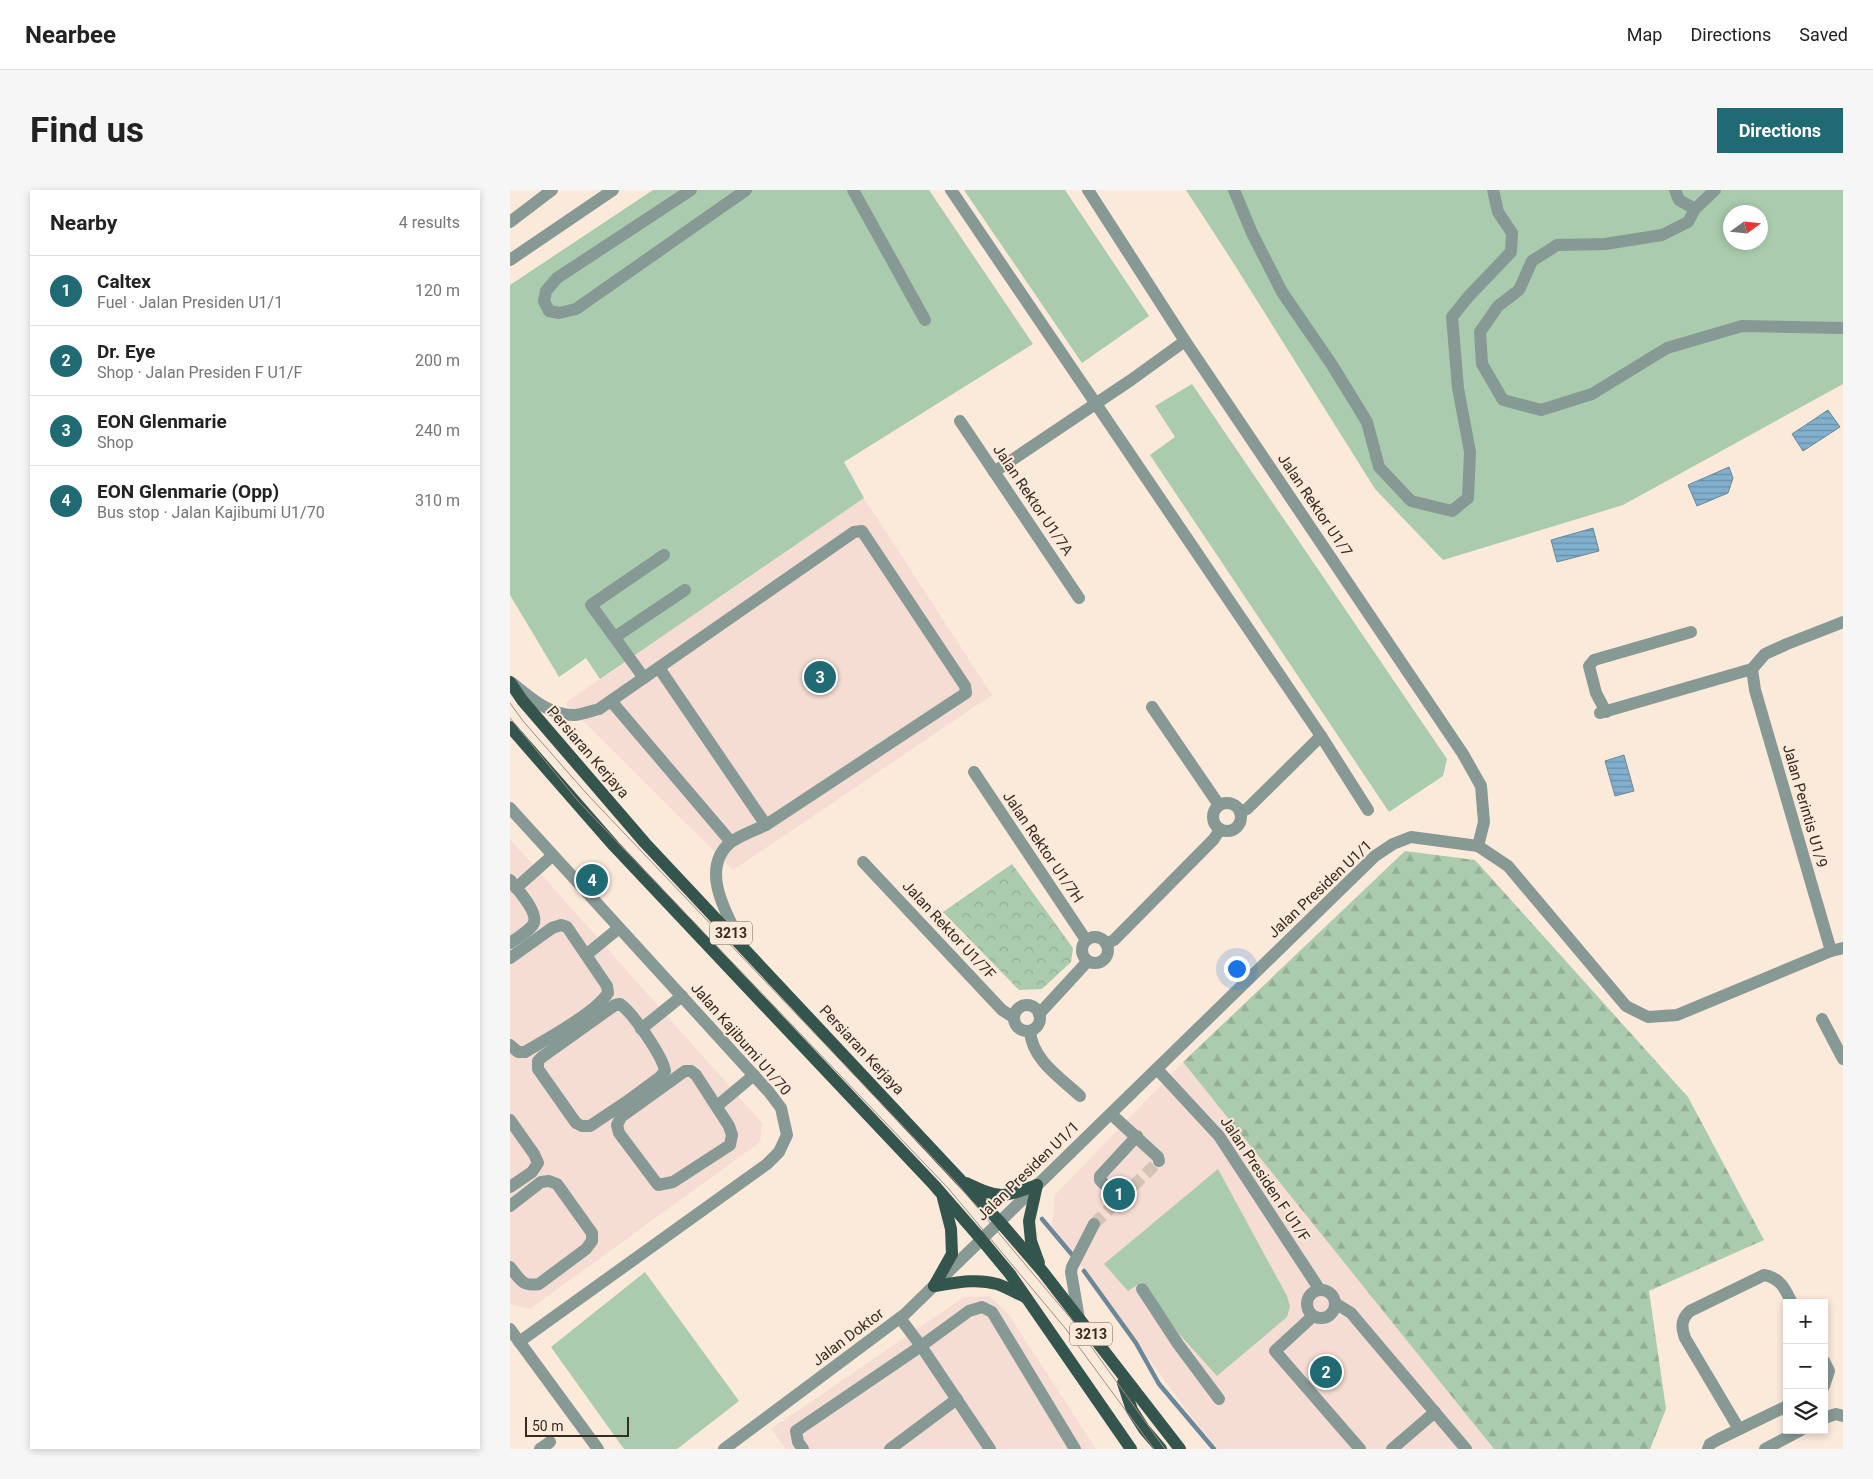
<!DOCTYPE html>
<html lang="en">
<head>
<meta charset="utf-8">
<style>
  :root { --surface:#fff; --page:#f6f6f6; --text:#222; --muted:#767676; --line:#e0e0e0; --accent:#206a74 }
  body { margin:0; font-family:Roboto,sans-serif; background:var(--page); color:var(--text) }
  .controls { position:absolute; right:15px; bottom:15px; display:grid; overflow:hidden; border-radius:0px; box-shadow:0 2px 8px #0003 }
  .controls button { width:45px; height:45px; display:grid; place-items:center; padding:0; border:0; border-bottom:1px solid var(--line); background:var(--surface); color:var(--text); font:25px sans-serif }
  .compass { position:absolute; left:1213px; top:15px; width:45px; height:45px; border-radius:50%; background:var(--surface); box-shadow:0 2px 8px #0003; rotate:75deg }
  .scale { position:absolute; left:15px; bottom:12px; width:104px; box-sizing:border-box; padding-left:5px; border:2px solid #362a21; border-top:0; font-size:14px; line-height:18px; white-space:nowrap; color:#362a21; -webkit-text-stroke:4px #fbe9da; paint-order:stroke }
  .you { position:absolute; left:726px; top:778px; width:18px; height:18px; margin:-12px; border:4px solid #fff; border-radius:50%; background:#1a73e8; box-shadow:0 0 0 8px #1a73e833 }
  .badge { display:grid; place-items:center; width:32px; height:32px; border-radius:50%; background:var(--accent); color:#fff; font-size:16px; font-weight:700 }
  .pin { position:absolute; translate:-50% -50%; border:2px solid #fff; box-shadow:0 1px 5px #0006 }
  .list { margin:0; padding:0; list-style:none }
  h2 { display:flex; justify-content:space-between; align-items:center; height:65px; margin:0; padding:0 20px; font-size:21px }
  h2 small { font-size:16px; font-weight:400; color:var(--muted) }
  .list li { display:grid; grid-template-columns:32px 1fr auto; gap:15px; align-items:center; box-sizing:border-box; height:70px; padding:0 20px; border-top:1px solid var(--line) }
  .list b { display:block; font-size:19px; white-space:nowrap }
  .list p { margin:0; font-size:16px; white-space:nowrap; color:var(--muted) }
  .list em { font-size:16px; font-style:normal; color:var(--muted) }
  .icon { flex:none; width:28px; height:28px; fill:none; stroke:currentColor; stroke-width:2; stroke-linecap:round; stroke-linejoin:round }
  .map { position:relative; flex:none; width:1333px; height:1259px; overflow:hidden; border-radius:0px }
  header { display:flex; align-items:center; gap:30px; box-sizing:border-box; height:70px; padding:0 25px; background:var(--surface); border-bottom:1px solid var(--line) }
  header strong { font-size:24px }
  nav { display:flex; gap:28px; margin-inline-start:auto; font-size:18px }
  .intro { display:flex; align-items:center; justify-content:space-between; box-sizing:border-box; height:120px; padding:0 30px }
  h1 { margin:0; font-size:35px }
  .button { padding:12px 22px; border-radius:0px; background:var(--accent); color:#fff; font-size:18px; font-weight:700 }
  main { display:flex; gap:30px; padding:0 30px }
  aside { flex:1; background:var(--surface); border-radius:0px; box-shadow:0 2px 8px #0003 }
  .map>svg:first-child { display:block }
  .commercial { fill:#f6ddd4 }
  .grass { fill:#aacbad; fill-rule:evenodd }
  .forest { fill:url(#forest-firs) }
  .park { fill:url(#park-crowns) }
  .water { fill:url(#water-rules); stroke:#6a8899 }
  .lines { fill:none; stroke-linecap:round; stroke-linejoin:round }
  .stream { stroke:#6a8899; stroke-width:4.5 }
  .minor-tunnel { stroke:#d4c3b5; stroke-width:12; stroke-dasharray:12 6; stroke-linecap:butt }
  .minor { stroke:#879995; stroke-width:12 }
  .major { stroke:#34554e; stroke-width:12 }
  .tram { stroke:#9d8e82; stroke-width:1 }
  .labels { text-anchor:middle; stroke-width:4; stroke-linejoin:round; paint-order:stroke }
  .shield { fill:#fbe9da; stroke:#716358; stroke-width:1 }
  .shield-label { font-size:14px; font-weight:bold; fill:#362a21 }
  .street-label { font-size:15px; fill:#362a21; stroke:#fbe9da }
</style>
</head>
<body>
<header>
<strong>Nearbee</strong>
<nav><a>Map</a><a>Directions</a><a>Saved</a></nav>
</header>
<div class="intro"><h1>Find us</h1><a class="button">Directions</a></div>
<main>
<aside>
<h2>Nearby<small>4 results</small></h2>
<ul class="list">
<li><span class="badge">1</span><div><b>Caltex</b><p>Fuel · Jalan Presiden U1/1</p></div><em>120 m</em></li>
<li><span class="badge">2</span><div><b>Dr. Eye</b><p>Shop · Jalan Presiden F U1/F</p></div><em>200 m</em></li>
<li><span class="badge">3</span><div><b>EON Glenmarie</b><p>Shop</p></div><em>240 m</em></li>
<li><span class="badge">4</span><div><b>EON Glenmarie (Opp)</b><p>Bus stop · Jalan Kajibumi U1/70</p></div><em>310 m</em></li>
</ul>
</aside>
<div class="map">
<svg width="1333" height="1259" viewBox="0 0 1333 1259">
  <defs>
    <pattern id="forest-firs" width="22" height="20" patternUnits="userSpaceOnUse" patternTransform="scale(1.25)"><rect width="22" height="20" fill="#aacbad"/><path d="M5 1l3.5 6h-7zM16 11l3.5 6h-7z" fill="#93ae95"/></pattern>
    <pattern id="park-crowns" width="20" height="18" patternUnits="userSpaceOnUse" patternTransform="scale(1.25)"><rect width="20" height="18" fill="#aacbad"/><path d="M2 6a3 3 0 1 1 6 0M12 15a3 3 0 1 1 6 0" fill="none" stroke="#93ae95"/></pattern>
    <pattern id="water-rules" width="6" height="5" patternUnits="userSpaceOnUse" patternTransform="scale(1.25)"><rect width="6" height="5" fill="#80b0cd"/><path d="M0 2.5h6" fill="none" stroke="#6a8fa6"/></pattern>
  </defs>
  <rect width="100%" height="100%" fill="#fbe9da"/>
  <g class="commercial">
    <path d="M354,308L482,505L223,680L55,513Z"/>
    <path d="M0,649L252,933L250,952L20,1119L0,1114Z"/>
    <path d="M673,872L984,1259H708L683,1229L542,1036L545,1005Z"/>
    <path d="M480,1106L499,1125L586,1259H276L261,1239L454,1107Z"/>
  </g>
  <g class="grass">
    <path d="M143,0H419L523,154L334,272L354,308L90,489L76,468L49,487L0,405V95Z"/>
    <path d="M454,0H555L639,126L572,173Z"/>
    <path d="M676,0H1333V194L1113,315L933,370L865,299L719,66ZM1220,22H1250V52H1220Z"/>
    <path d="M682,194L937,569L933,586L879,622L640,265L665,247L645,216Z"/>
    <path d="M708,979L777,1106L780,1116L777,1127L707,1186L670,1145L632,1092L618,1101L594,1074Z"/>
    <path d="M135,1082L229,1211L167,1259H114L41,1157Z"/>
  </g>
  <path class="forest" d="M895,661L965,670L1178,907L1254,1050L1139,1101L1156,1219L1140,1259H984L673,872Z"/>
  <path class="park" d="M502,674L563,758L561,772L532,799L509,800L433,722Z"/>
  <g class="water">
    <path d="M1318,220L1330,237L1293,261L1282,244Z"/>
    <path d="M1219,277L1223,288L1218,303L1187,316L1178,295Z"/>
    <path d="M1083,338L1089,361L1047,372L1041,350Z"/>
    <path d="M1114,565L1124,601L1105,606L1095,571Z"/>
  </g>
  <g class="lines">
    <g class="stream">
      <path d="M532,1029L564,1067"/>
      <path d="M574,1081L626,1153L649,1194L704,1259"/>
    </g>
    <path class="minor-tunnel" d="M584,1034L649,971"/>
    <g class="minor">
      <path d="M181,0L47,88L36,101L34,111L39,121L49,123L66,119L236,0"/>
      <path d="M343,0L415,130"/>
      <path d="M441,0L811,546L858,620"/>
      <path d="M578,0L675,151L953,564L971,596L974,632L968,656"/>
      <path d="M724,0L742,43L772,102L822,175L857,232L869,277L901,311L942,321L958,308L960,262L948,198L942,127L958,107L1001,62L1002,43L988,22L983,0"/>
      <path d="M1165,0L1169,10L1185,19L1205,0"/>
      <path d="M1185,19L1178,32L1152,45L1095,54L1047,55L1022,71L1009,100L988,116L970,142L972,174L993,210L1031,220L1082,204L1157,158L1232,136L1333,138"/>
      <path d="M0,32L42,0"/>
      <path d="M0,70L103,0"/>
      <path d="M450,231L569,408"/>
      <path d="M484,282L621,190L675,151"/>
      <path d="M105,447L175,400"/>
      <path d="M149,478L256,635"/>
      <path d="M1242,479L1245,500L1321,761"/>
      <path d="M134,488L81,415L154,365"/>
      <path d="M2,493C21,508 40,526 65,525C73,524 81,521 89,519L344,342L352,341L455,496L456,503L256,635C245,640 231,645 221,652C189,678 216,723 230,751"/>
      <path d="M101,511L221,652"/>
      <path d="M642,517L709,615"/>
      <path d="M1096,522L1086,503L1079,476L1084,470L1181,442"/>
      <path d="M1090,523L1242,479L1255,464L1277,454L1333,432"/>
      <path d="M464,582L576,750"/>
      <circle cx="717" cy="627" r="14"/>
      <path d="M0,618L259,902L271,918L277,945L269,962L257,974L9,1152"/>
      <path d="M730,622L737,619L811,546"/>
      <path d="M353,672L492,820L503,827"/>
      <path d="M0,690C7,699 32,725 22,736C16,743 7,748 0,753"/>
      <path d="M6,698L42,666"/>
      <circle cx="585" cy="760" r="13"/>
      <path d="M596,754L604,750L704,649L710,639"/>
      <path d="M76,765L109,738"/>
      <path d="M0,768L42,738L51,735L57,737L97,796L98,803C85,823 37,849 15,862H8L0,855"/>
      <path d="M110,814C123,823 153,867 155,881L150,887L116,912L80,936H72L66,933L28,879V871L32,867L105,815Z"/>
      <circle cx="517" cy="828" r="13"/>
      <path d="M529,824L577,772"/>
      <path d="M1312,829L1333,869"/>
      <path d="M131,839L172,806"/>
      <path d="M520,841C522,870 551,888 570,906"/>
      <path d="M647,879L709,946L810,1100"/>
      <path d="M175,881H181L186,885L219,936L222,945L220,955L163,992L148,995L109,943L107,935L111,927Z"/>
      <path d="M207,916L244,885"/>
      <path d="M601,924L648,967L649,971"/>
      <path d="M0,930L24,964L28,973L22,982L0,997"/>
      <path d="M609,1009L590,990V986L627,946"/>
      <path d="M0,1016L31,992L39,991L47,994L82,1043V1051L76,1059L29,1094C12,1097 10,1089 0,1077"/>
      <path d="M632,1099L668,1154L709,1209"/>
      <circle cx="811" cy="1114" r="14"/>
      <path d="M825,1113L841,1123L956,1259"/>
      <path d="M803,1126L765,1161L850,1259"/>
      <path d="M390,1128L411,1156L480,1259"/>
      <path d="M569,1129L561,1082L562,1077L584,1034"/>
      <path d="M0,1139L88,1259"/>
      <path d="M1314,1171L1319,1181L1314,1196"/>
      <path d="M1314,1228L1326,1224L1333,1226"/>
      <path d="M1229,1239L1175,1148C1171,1137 1171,1129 1180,1121L1254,1085C1271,1088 1275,1099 1282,1113"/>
      <path d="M30,1259L40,1252"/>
      <path d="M214,1259L395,1124L865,666L883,654L901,647L968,656L998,676L1116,816L1138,827L1167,825L1321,761L1333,758"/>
      <path d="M293,1259L288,1252L286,1241L411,1156L459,1121L472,1117L482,1122L565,1259"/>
      <path d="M380,1259L447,1209"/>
      <path d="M882,1259L925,1222"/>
      <path d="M1198,1259L1200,1254L1209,1249L1277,1216"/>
      <path d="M1255,1259L1291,1240"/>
    </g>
    <g class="major">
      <path d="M0,492L12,510L135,653L489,1031L533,1082L670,1259"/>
      <path d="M0,537L104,656L424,995L471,1049L500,1084L621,1259"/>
      <path d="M456,993C490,1009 491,1008 527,995"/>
      <path d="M527,995L519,1031L521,1051L529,1073"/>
      <path d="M424,1096L442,1064L441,1039L433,1008"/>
      <path d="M424,1096C445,1093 466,1088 487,1094C496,1097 506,1103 515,1107"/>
      <path d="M613,1193L622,1220L634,1239L651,1259"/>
    </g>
    <g class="tram">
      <path d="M0,513L13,531L76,603L445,991L562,1130L655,1259"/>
      <path d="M0,528L69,612L438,998L555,1138L644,1259"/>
    </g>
  </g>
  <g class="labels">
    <g class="shield">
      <rect x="200" y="731.5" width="42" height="23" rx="4"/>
      <rect x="560" y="1132.5" width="42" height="23" rx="4"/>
    </g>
    <g class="shield-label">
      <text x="221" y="748">3213</text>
      <text x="581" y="1149">3213</text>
    </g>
    <g class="street-label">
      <text transform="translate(523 310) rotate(56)" y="5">Jalan Rektor U1/7A</text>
      <text transform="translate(805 315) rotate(56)" y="5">Jalan Rektor U1/7</text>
      <text transform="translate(78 562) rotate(49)" y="5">Persiaran Kerjaya</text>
      <text transform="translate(1295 616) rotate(74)" y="5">Jalan Perintis U1/9</text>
      <text transform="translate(533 657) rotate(56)" y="5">Jalan Rektor U1/7H</text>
      <text transform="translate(810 699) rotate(-43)" y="5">Jalan Presiden U1/1</text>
      <text transform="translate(439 740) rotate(47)" y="5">Jalan Rektor U1/7F</text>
      <text transform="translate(231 849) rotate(49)" y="5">Jalan Kajibumi U1/70</text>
      <text transform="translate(352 860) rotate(47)" y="5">Persiaran Kerjaya</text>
      <text transform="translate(518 981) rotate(-44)" y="5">Jalan Presiden U1/1</text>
      <text transform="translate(755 989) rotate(56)" y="5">Jalan Presiden F U1/F</text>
      <text transform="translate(338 1147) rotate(-37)" y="5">Jalan Doktor</text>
    </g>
  </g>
</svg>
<div class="controls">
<button>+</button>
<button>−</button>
<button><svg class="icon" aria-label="layers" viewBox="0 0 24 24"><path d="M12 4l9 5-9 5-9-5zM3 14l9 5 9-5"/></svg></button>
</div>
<svg class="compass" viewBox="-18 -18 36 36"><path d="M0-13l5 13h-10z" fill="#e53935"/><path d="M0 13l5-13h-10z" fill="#767676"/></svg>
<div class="scale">50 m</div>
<div class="you"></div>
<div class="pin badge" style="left:609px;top:1004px">1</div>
<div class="pin badge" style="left:816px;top:1182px">2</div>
<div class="pin badge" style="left:310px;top:487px">3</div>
<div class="pin badge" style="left:82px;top:690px">4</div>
</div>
</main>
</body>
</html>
